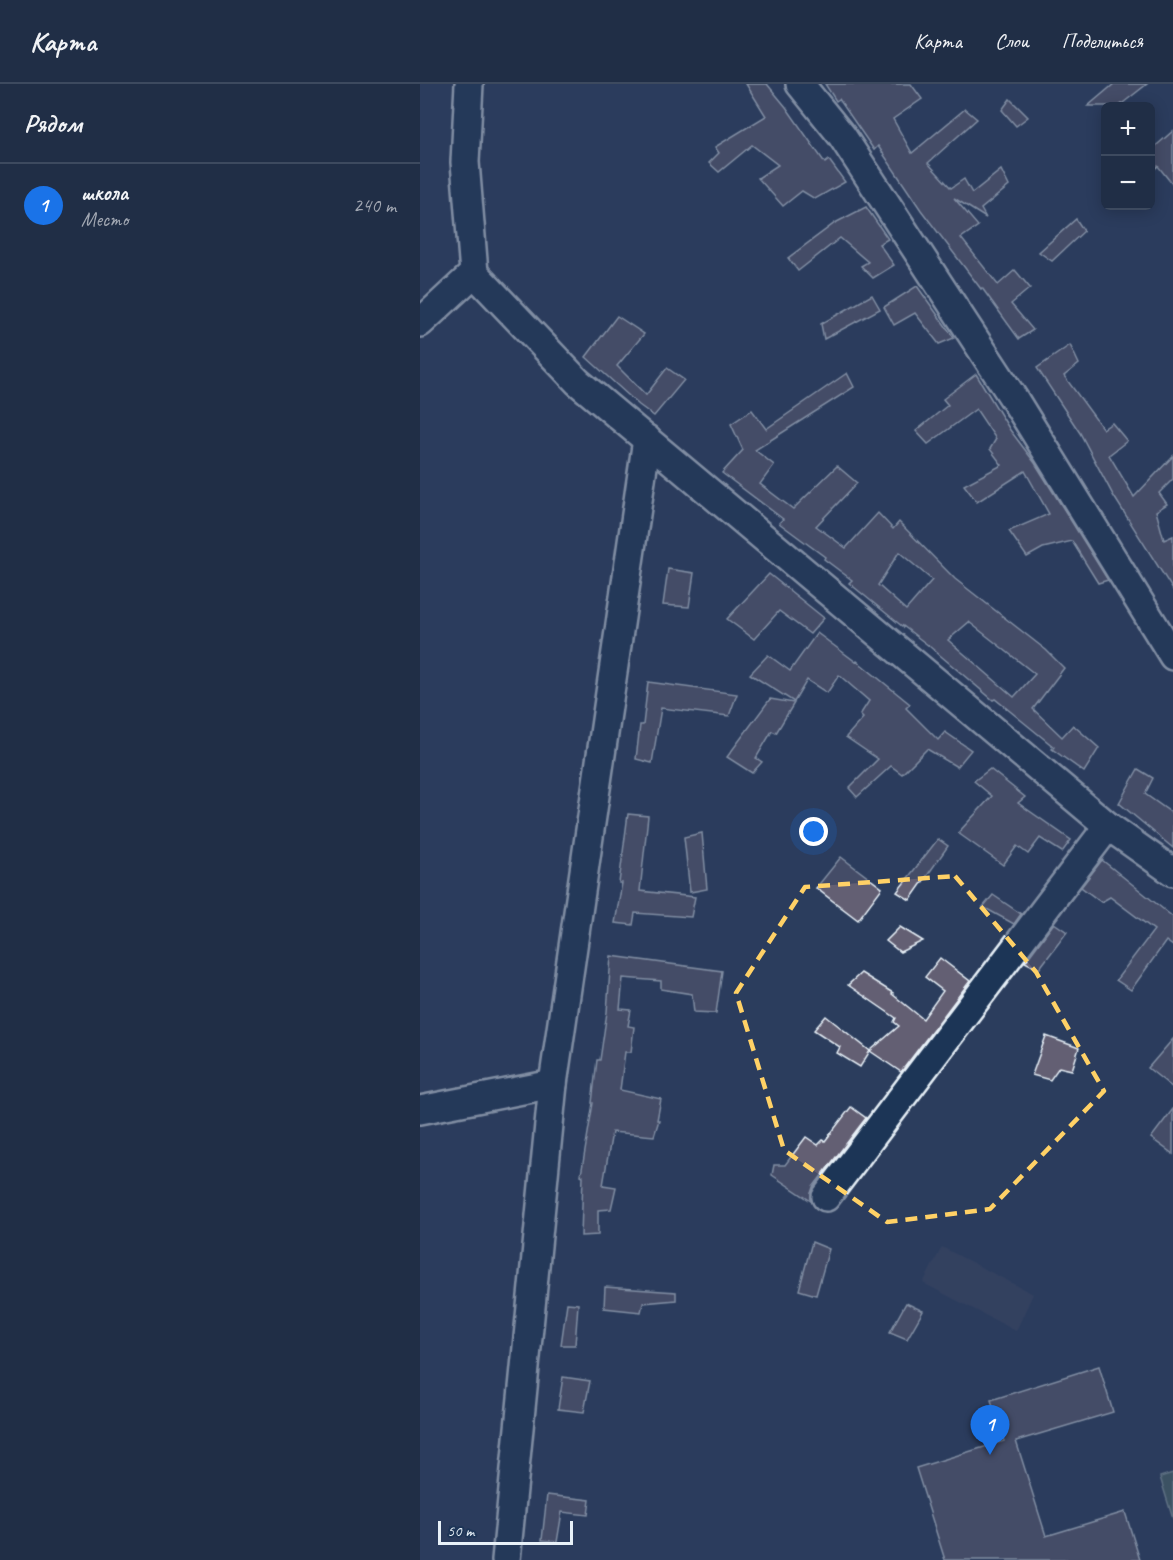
<!DOCTYPE html>
<html lang="ru">
<head>
<meta charset="utf-8">
<style>
  :root { --surface:#202e46; --page:#2d3a51; --text:#f1f3f6; --muted:#a2a8b3; --line:#3d4a5f; --accent:#1a73e8 }
  body { margin:0; font-family:Caveat,sans-serif; background:var(--page); color:var(--text) }
  .controls { position:absolute; right:18px; top:18px; display:grid; overflow:hidden; border-radius:9px; box-shadow:0 3px 15px #0003 }
  .controls button { width:54px; height:54px; display:grid; place-items:center; padding:0; border:0; border-bottom:2px solid var(--line); background:var(--surface); color:var(--text); font:30px sans-serif }
  .scale { position:absolute; left:18px; bottom:15px; width:135px; box-sizing:border-box; padding-left:6px; border:3px solid #e8f1f8; border-top:0; font-size:16px; line-height:21px; white-space:nowrap; color:#e8f1f8; -webkit-text-stroke:4px #1d3557; paint-order:stroke }
  .you { position:absolute; left:394px; top:748px; width:21px; height:21px; margin:-15px; border:4px solid #fff; border-radius:50%; background:#1a73e8; box-shadow:0 0 0 9px #1a73e833 }
  .badge { display:grid; place-items:center; width:39px; height:39px; border-radius:50%; background:var(--accent); color:#fff; font-size:20px; font-weight:700 }
  .pin { position:absolute; translate:-50% -50px; filter:drop-shadow(0 2px 3px #0008) }
  .pin::after { content:''; position:absolute; top:32px; width:21px; height:18px; background:inherit; clip-path:polygon(0 0,100% 0,50% 100%) }
  .list { margin:0; padding:0; list-style:none }
  h2 { display:flex; justify-content:space-between; align-items:center; height:78px; margin:0; padding:0 24px; font-size:26px }
  h2 small { font-size:20px; font-weight:400; color:var(--muted) }
  .list li { display:grid; grid-template-columns:39px 1fr auto; gap:18px; align-items:center; box-sizing:border-box; height:84px; padding:0 24px; border-top:2px solid var(--line) }
  .list b { display:block; font-size:22px; white-space:nowrap }
  .list p { margin:0; font-size:20px; white-space:nowrap; color:var(--muted) }
  .list em { font-size:20px; font-style:normal; color:var(--muted) }
  .map { position:relative; flex:none; width:753px; height:1476px; overflow:hidden }
  header { display:flex; align-items:center; gap:36px; box-sizing:border-box; height:84px; padding:0 30px; background:var(--surface); border-bottom:2px solid var(--line) }
  header strong { font-size:28px }
  nav { display:flex; gap:33px; margin-inline-start:auto; font-size:21px }
  main { display:flex }
  aside { flex:1; background:var(--surface) }
  .map>svg:first-child { display:block }
  .built { fill:#3c4764 }
  .green { fill:#516e6c; stroke:#9cb0b2; stroke-width:1.5 }
  .building { fill:#635e73; stroke:#e8f1f8; stroke-width:1.5; fill-rule:evenodd }
  .lines { fill:none; stroke-linecap:round; stroke-linejoin:round }
  .minor-casing { stroke:#e8f1f8; stroke-width:32 }
  .minor { stroke:#1d3557; stroke-width:27 }
  .marked { fill:none; stroke:#ffd166; stroke-width:4.5; stroke-dasharray:12 8; stroke-linejoin:round }
</style>
</head>
<body>
<header>
<strong>Карта</strong>
<nav><a>Карта</a><a>Слои</a><a>Поделиться</a></nav>
</header>
<main>
<aside>
<h2>Рядом<small></small></h2>
<ul class="list">
<li><span class="badge">1</span><div><b>школа</b><p>Место</p></div><em>240 m</em></li>
</ul>
</aside>
<div class="map">
<svg width="753" height="1476" viewBox="0 0 753 1476">
  <rect width="100%" height="100%" fill="#2b3d5d"/>
  <filter id="ink" filterUnits="userSpaceOnUse"><feTurbulence type="fractalNoise" baseFrequency=".0167" numOctaves="2"/><feDisplacementMap in="SourceGraphic" scale="12" xChannelSelector="R" yChannelSelector="G"/><feConvolveMatrix kernelMatrix="1 2 1 2 8 2 1 2 1" color-interpolation-filters="sRGB"/></filter>
  <g filter="url(#ink)">
    <path class="built" d="M522,1163L613,1210L596,1247L503,1199Z"/>
    <path class="green" d="M753,1389V1435L740,1393Z"/>
    <g class="building">
      <path d="M326,0H347L366,23L405,79L409,76L425,98L395,115L382,107L363,122L338,94L358,81L332,61L299,88L289,79L299,69L295,63L346,32Z"/>
      <path d="M405,0H491L502,15L473,35L492,69L545,25L557,35L508,79L531,104L544,95L552,109L581,86L589,102L561,125L566,134L534,114L558,142L541,154L578,201L595,186L610,204L591,220L613,246L599,255L562,204L561,205L501,126L458,62L454,66L419,15L416,17Z"/>
      <path d="M694,0H727L699,22H668Z"/>
      <path d="M590,15L608,33L596,42L582,26Z"/>
      <path d="M753,47V101L738,82L730,89V67Z"/>
      <path d="M446,123L468,155L459,160L474,181L453,194L441,182L448,178L420,154L378,187L368,174L415,139Z"/>
      <path d="M656,135L664,147L632,177L619,168Z"/>
      <path d="M497,202L534,254L519,260L495,229L474,241L464,223Z"/>
      <path d="M452,211L460,225L404,255L401,240Z"/>
      <path d="M197,232L224,250L197,282L226,311L247,284L264,296L234,332L219,321L166,273Z"/>
      <path d="M650,261L659,280L644,292L683,345L692,339L707,357L689,371L714,413L753,372V395L739,409L747,420L736,427L744,456L753,452V506L693,411L660,349L617,284Z"/>
      <path d="M427,289L434,303L335,366L354,381L340,400L373,425L417,382L437,399L396,442L426,464L458,429L473,445L479,438L535,495L626,566L644,584L613,625L642,653L653,641L679,664L664,688L632,665L634,663L575,615L573,616L509,562L483,542V543L429,499L432,496L404,475L405,473L359,439L363,435L302,389L323,366L311,340L332,326L346,345ZM479,468L512,496L486,526L458,501ZM549,538L615,590L594,613L528,556Z"/>
      <path d="M556,290L590,346L615,379L688,496L678,499L652,457L623,464L607,473L589,447L629,430L605,387L557,418L544,401L582,381L570,365L576,355L556,325L508,360L496,347L528,321L523,315Z"/>
      <path d="M248,485L274,489L269,523L243,521Z"/>
      <path d="M349,490L404,534L390,550L359,527L334,555L307,535Z"/>
      <path d="M397,549L436,578L437,577L490,620L486,624L518,656L525,648L551,666L537,683L507,665L482,690L471,682L437,713L429,704L458,675L426,653L443,634L440,631L449,617L419,591L407,609L387,596L374,618L330,590L348,571L370,587Z"/>
      <path d="M228,598L317,610L309,632L241,624L232,679L216,675L220,641H223Z"/>
      <path d="M350,615L374,619L356,649L352,647L336,674L342,678L332,689L307,673Z"/>
      <path d="M570,685L605,713L598,719L651,756L642,768L620,754L608,770L597,762L583,781L538,749L572,712L554,697Z"/>
      <path d="M718,685L733,694L725,710L753,730V764L699,719Z"/>
      <path d="M208,730L228,732L220,807L275,813L271,833L215,829L213,841L195,839L202,799H199Z"/>
      <path d="M282,749L287,805L270,808L264,753Z"/>
      <path d="M518,755L528,762L490,816L477,808Z"/>
      <path d="M421,773L462,804L438,836L396,804Z"/>
      <path d="M682,776L753,833V862L746,857L711,906L696,896L734,846L690,813L681,818L661,803Z"/>
      <path d="M573,811L601,830L594,840L563,823Z"/>
      <path d="M634,839L647,848L619,885L605,878Z"/>
      <path d="M480,843L503,857L480,868L466,857Z"/>
      <path d="M191,872L302,887L296,929L274,928L272,910L241,905V897L203,894L200,925L211,926L208,942L214,943L211,968H205L200,1006L241,1015L237,1036H239L234,1052L192,1048L183,1101L196,1103L191,1125L178,1126V1151L161,1152L163,1092L161,1091L173,1019H172L177,976H180L187,928Z"/>
      <path d="M520,874L550,897L481,988L450,967L479,942L474,938L476,934L428,901L441,889L473,909L472,910L503,935L523,907L505,893Z"/>
      <path d="M406,932L450,967L440,983L417,969L420,963L394,946Z"/>
      <path d="M626,952L659,964L652,986L639,983L630,996L612,991Z"/>
      <path d="M753,955V1004L728,984Z"/>
      <path d="M431,1023L446,1034L393,1103L391,1110V1117L352,1091L354,1081H365L386,1053L398,1061L403,1056L405,1057Z"/>
      <path d="M753,1025V1070L731,1054Z"/>
      <path d="M392,1158L409,1165L396,1211L379,1206Z"/>
      <path d="M185,1203L256,1208V1216L223,1219L221,1228L184,1224Z"/>
      <path d="M147,1219L158,1220L155,1261H141Z"/>
      <path d="M486,1219L503,1227L487,1255L470,1248Z"/>
      <path d="M679,1282L693,1328L596,1357L626,1452L705,1428L720,1476H525L496,1384L584,1357L571,1316Z"/>
      <path d="M143,1293L170,1297L164,1328L138,1325Z"/>
      <path d="M127,1411L170,1416L168,1431L142,1428L137,1458L122,1456Z"/>
    </g>
    <g class="lines">
      <defs>
        <g id="minor">
          <path d="M380,0L422,52L596,318L753,572"/>
          <path d="M54,189L158,298L688,742L753,788"/>
          <path d="M0,239L54,189L45,78L49,0"/>
          <path d="M0,1026L133,1000"/>
          <path d="M406,1113L688,742"/>
          <path d="M86,1476L133,1000L227,355"/>
        </g>
      </defs>
      <use href="#minor" class="minor-casing"/>
      <use href="#minor" class="minor"/>
    </g>
  </g>
  <path d="M0 0H753V1476H0ZM535,792L616,888L684,1007L570,1125L467,1138L364,1066L316,909L385,803Z" fill="#2b3d5d" fill-opacity=".55" fill-rule="evenodd"/>
  <path class="marked" d="M535,792L616,888L684,1007L570,1125L467,1138L364,1066L316,909L385,803Z"/>
</svg>
<div class="controls">
<button>+</button>
<button>−</button>
</div>
<div class="scale">50 m</div>
<div class="you"></div>
<div class="pin badge" style="left:570px;top:1371px">1</div>
</div>
</main>
</body>
</html>
